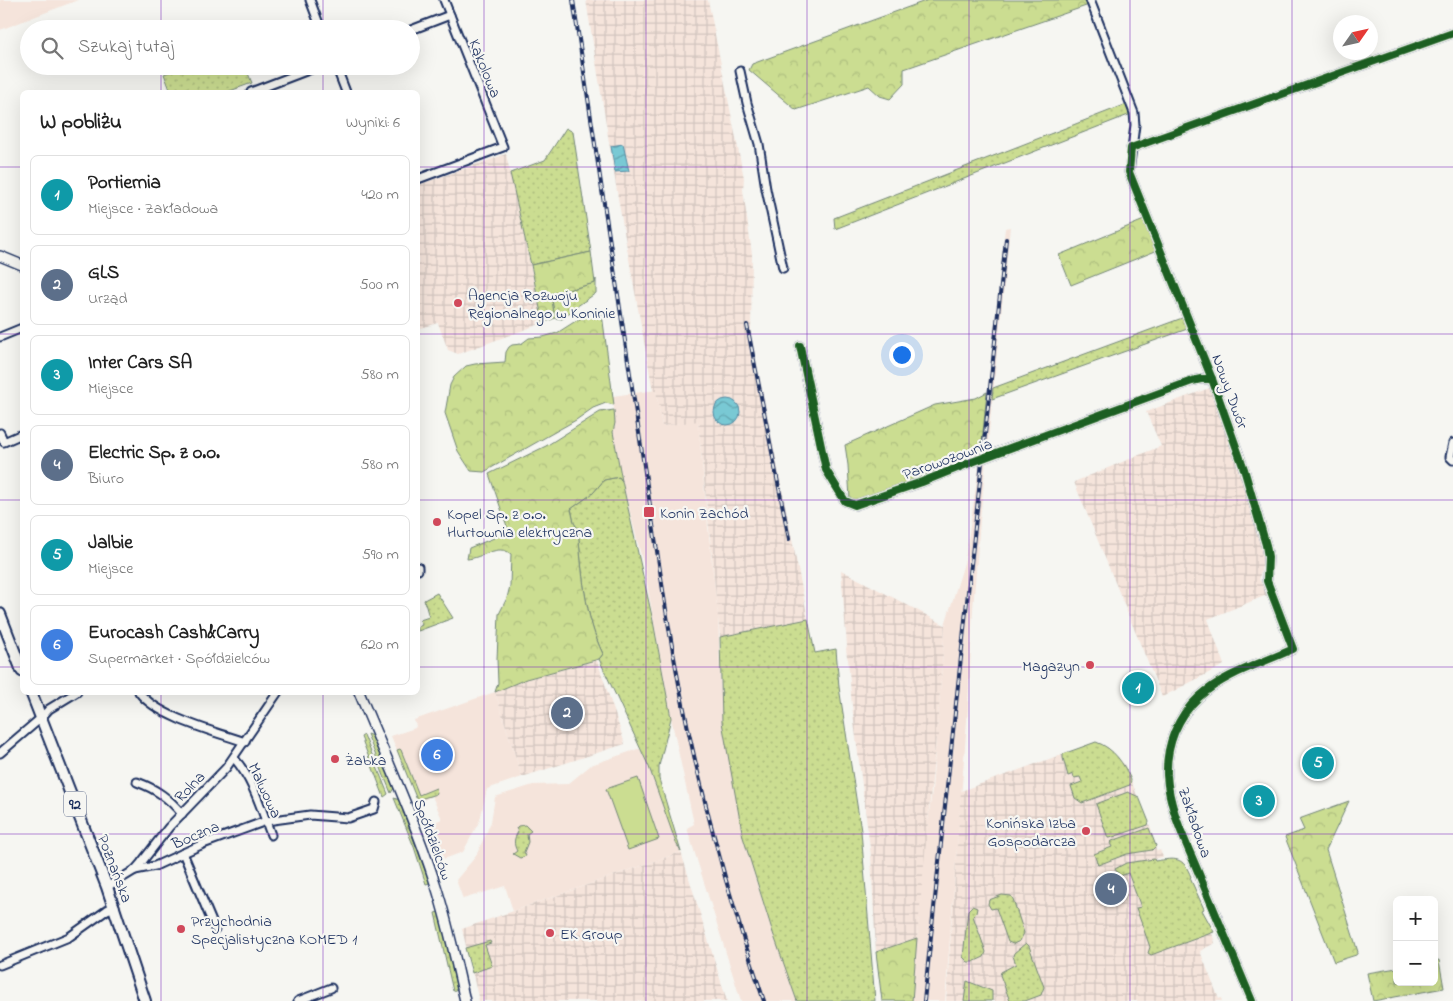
<!DOCTYPE html>
<html lang="pl">
<head>
<meta charset="utf-8">
<style>
  :root { --surface:#fff; --page:#f2f2f2; --text:#222; --muted:#767676; --line:#e0e0e0; --accent:#d1495b }
  body { margin:0; font-family:"Indie Flower",sans-serif; background:var(--page); color:var(--text) }
  .controls { position:absolute; right:15px; bottom:15px; display:grid; overflow:hidden; border-radius:8px; box-shadow:0 5px 20px #0002 }
  .controls button { width:45px; height:45px; display:grid; place-items:center; padding:0; border:0; border-bottom:1px solid var(--line); background:var(--surface); color:var(--text); font:25px sans-serif }
  .compass { position:absolute; left:1333px; top:15px; width:45px; height:45px; border-radius:50%; background:var(--surface); box-shadow:0 5px 20px #0002; rotate:56deg }
  .you { position:absolute; left:901px; top:354px; width:18px; height:18px; margin:-12px; border:4px solid #fff; border-radius:50%; background:#1a73e8; box-shadow:0 0 0 8px #1a73e833 }
  .badge { display:grid; place-items:center; width:32px; height:32px; border-radius:50%; background:var(--accent); color:#fff; font-size:16px; font-weight:700 }
  .pin { position:absolute; translate:-50% -50%; border:2px solid #fff; box-shadow:0 1px 5px #0006 }
  .list { margin:0; padding:0; list-style:none }
  h2 { display:flex; justify-content:space-between; align-items:center; height:65px; margin:0; padding:0 20px; font-size:21px }
  h2 small { font-size:16px; font-weight:400; color:var(--muted) }
  .list li { display:grid; grid-template-columns:32px 1fr auto; gap:15px; align-items:center; box-sizing:border-box; height:80px; margin:0 10px 10px; padding:0 10px; border:1px solid var(--line); border-radius:8px }
  .list b { display:block; font-size:19px; white-space:nowrap }
  .list p { margin:0; font-size:16px; white-space:nowrap; color:var(--muted) }
  .list em { font-size:16px; font-style:normal; color:var(--muted) }
  .icon { flex:none; width:28px; height:28px; fill:none; stroke:currentColor; stroke-width:2; stroke-linecap:round; stroke-linejoin:round }
  .map { position:relative; flex:none; width:1453px; height:1001px; overflow:hidden }
  .search { position:absolute; background:var(--surface); box-shadow:0 5px 20px #0002; left:20px; top:20px; width:400px; height:55px; display:flex; align-items:center; gap:12px; box-sizing:border-box; padding:0 18px; border-radius:28px; color:var(--muted); font-size:19px }
  .panel { position:absolute; background:var(--surface); box-shadow:0 5px 20px #0002; left:20px; top:90px; width:400px; height:605px; border-radius:8px }
  .map>svg:first-child { display:block }
  .built { fill:#f5e4db }
  .industrial { fill:url(#industrial-grid) }
  .green { fill:url(#green-dots); stroke:#738678 }
  .forest { fill:url(#forest-crowns); stroke:#738678 }
  .pitch { fill:#cbdd91; stroke:#738678 }
  .water { fill:url(#water-waves); stroke:#538ba5 }
  .lines { fill:none; stroke-linecap:round; stroke-linejoin:round }
  .minor-casing { stroke:#1b2f5e; stroke-width:11 }
  .tertiary-casing { stroke:#1b2f5e; stroke-width:12 }
  .primary-casing { stroke:#1b2f5e; stroke-width:14 }
  .minor { stroke:#f6f6f2; stroke-width:7 }
  .tertiary { stroke:#f6f6f2; stroke-width:9 }
  .primary { stroke:#f6f6f2; stroke-width:10 }
  .rail-casing { stroke:#1b2f5e; stroke-width:4 }
  .rail { stroke:#f6f6f2; stroke-width:2; stroke-dasharray:5.5; stroke-linecap:butt }
  .cycleway-casing { stroke:#f6f6f2; stroke-width:11 }
  .cycleway { stroke:#1b5e20; stroke-width:8 }
  .grid { fill:none; stroke:#7b2cbf; stroke-width:1; stroke-opacity:0.55 }
  .poi-dot { fill:#d1495b; stroke:#f6f6f2; stroke-width:2 }
  .labels { text-anchor:middle; stroke-width:4.5; stroke-linejoin:round; paint-order:stroke }
  .shield { fill:#f6f6f2; stroke:#5d6b8a; stroke-width:1 }
  .shield-label { font-size:15px; font-weight:bold; fill:#1b2f5e }
  .street-label { font-size:16px; fill:#1b2f5e; stroke:#f6f6f2 }
  .poi-label { font-size:16px; fill:#1b2f5e; stroke:#f6f6f2; text-anchor:start }
</style>
</head>
<body>
<div class="map">
<svg width="1453" height="1001" viewBox="0 0 1453 1001">
  <defs>
    <pattern id="industrial-grid" width="8" height="8" patternUnits="userSpaceOnUse" patternTransform="scale(1.25)"><rect width="8" height="8" fill="#f5e4db"/><path d="M0 4h8M4 0v8" fill="none" stroke="#d1c4be"/></pattern>
    <pattern id="green-dots" width="8" height="8" patternUnits="userSpaceOnUse" patternTransform="scale(1.25)"><rect width="8" height="8" fill="#cbdd91"/><path d="M2 2h.1M6 6h.1" fill="none" stroke="#aebe7f" stroke-width="1.8" stroke-linecap="round"/></pattern>
    <pattern id="forest-crowns" width="20" height="18" patternUnits="userSpaceOnUse" patternTransform="scale(1.25)"><rect width="20" height="18" fill="#cbdd91"/><path d="M2 6a3 3 0 1 1 6 0M12 15a3 3 0 1 1 6 0" fill="none" stroke="#aebe7f"/></pattern>
    <pattern id="water-waves" width="16" height="10" patternUnits="userSpaceOnUse" patternTransform="scale(1.25)"><rect width="16" height="10" fill="#79c9d4"/><path d="M0 5q4-4 8 0t8 0" fill="none" stroke="#62a4af"/></pattern>
  </defs>
  <rect width="100%" height="100%" fill="#f6f6f2"/>
  <filter id="ink" filterUnits="userSpaceOnUse"><feTurbulence type="fractalNoise" baseFrequency=".02" numOctaves="2"/><feDisplacementMap in="SourceGraphic" scale="10" xChannelSelector="R" yChannelSelector="G"/><feConvolveMatrix kernelMatrix="1 2 1 2 8 2 1 2 1" color-interpolation-filters="sRGB"/></filter>
  <g filter="url(#ink)">
    <g class="built">
      <path d="M0,0H78L0,30Z"/>
      <path d="M1010,227L980,520L973,609L968,708L945,1001H912L924,851L932,791L936,737H939V732H937L945,625L965,560L981,453L1005,228Z"/>
      <path d="M656,390L662,426L698,420L708,527L718,615L722,722L754,874L773,933L797,1001H741L687,828L694,824L671,718L644,567L622,481L613,432L615,423L613,396Z"/>
      <path d="M495,692L522,777L487,789L480,820L463,852L444,859L430,824L442,819L432,796L418,802L391,736L415,728L416,726L414,720Z"/>
      <path d="M638,749H640L649,767L676,843L681,852L513,911L505,886L463,899L456,880L476,856L491,822L495,797L533,785L568,784L591,765Z"/>
    </g>
    <g class="industrial">
      <path d="M586,0H708L744,178L743,190L752,254L751,335L808,619L720,637L698,421L662,426L656,391H653L619,204Z"/>
      <path d="M506,154L543,323L458,354L448,350L438,323L418,329V185Z"/>
      <path d="M1212,387L1247,493L1265,556L1259,578L1267,595L1208,619L1224,665L1162,697L1074,482L1161,446L1146,412Z"/>
      <path d="M841,570L945,625L937,732H939V737H936L917,938L876,952L871,856L852,706L848,659L847,657L846,648L847,646Z"/>
      <path d="M597,660L625,744L522,777L495,692L526,679Z"/>
      <path d="M1096,742L1102,744L1124,764L1152,831L1150,832L1157,851L1160,850L1163,857L1154,859L1155,861L1174,859L1182,861L1187,867L1191,877L1190,878L1204,909L1202,910L1214,932L1212,933L1215,943L1200,951L1219,999L1221,998L1222,1001H946L961,791Z"/>
      <path d="M681,852L727,1001H479L462,929Z"/>
    </g>
    <g class="green">
      <path d="M186,66H245L252,83L227,92H171L164,74Z"/>
      <path d="M1127,104L1131,114L835,229L834,218Z"/>
      <path d="M566,128L573,132L591,252L531,265L510,173L545,160Z"/>
      <path d="M596,279V293L576,307L562,319L555,318L556,316L554,313L551,294L595,283Z"/>
      <path d="M1185,317L1190,328L992,399L993,388Z"/>
      <path d="M619,477L622,481L653,621L671,718L659,766V779L681,852L676,843L649,767L599,659L603,654C584,615 582,571 578,529L574,523L571,509L593,493L604,480Z"/>
      <path d="M437,593L453,618L418,631V627L422,625L420,620L429,617L424,600Z"/>
      <path d="M808,619L815,653L836,649L839,687L861,831L875,1001H797L773,933L743,837L722,722L720,637Z"/>
      <path d="M367,734L372,736L394,788L391,793Z"/>
      <path d="M364,735L388,794L384,797L361,737Z"/>
      <path d="M1096,742C1114,748 1124,764 1131,780L1130,785L1127,786L1082,803L1075,798L1071,786L1082,782L1080,777L1074,778L1073,774L1068,776L1063,758V754Z"/>
      <path d="M400,749L401,750L419,795L436,788L437,793L436,794L417,800L397,750Z"/>
      <path d="M1128,792L1139,797L1149,822L1148,825L1110,838H1108L1096,804Z"/>
      <path d="M394,798L399,800L430,883L426,884L414,847Z"/>
      <path d="M525,825L531,831L527,834L528,842L524,852L526,856L520,858L513,854L517,851C513,844 514,838 518,832L516,828L518,826Z"/>
      <path d="M1149,828L1156,846L1152,850L1127,854L1098,865L1094,854L1112,847L1110,843L1112,841Z"/>
      <path d="M1154,859L1155,861C1176,858 1183,856 1191,877L1190,878L1204,909L1202,910L1214,932L1151,955L1148,953L1150,947L1136,908L1141,907L1128,873L1120,876L1115,869L1126,863Z"/>
      <path d="M1002,895L1011,896L1013,899L1024,933L1020,941L1013,944L1008,942L996,908L991,909L988,904L989,900Z"/>
      <path d="M972,906L977,908L976,913L973,916L986,952L984,957L973,962H968L963,957L968,910Z"/>
      <path d="M439,912L457,989L453,991L435,913Z"/>
      <path d="M490,941L491,943L485,945L492,966L472,973L465,948Z"/>
      <path d="M1026,943L1029,946L1044,987L1041,995L1025,1001H1010L1000,975L1001,972L1016,964L1013,956L1014,953Z"/>
      <path d="M967,981L992,991V1001H964Z"/>
    </g>
    <g class="forest">
      <path d="M928,0H1087L1089,5L904,69V84L890,99L880,96L869,86L796,110L749,70L752,64Z"/>
      <path d="M1144,220L1158,250L1071,285L1059,255Z"/>
      <path d="M591,252L595,283L551,294L554,313L556,316L555,318L543,323L531,265Z"/>
      <path d="M602,314L614,405L606,403L593,408L576,420L484,472L471,471L458,451L445,413L450,385L454,377L466,366L475,364L505,362L506,352L509,347L512,345L521,344L529,338L543,337L557,333L582,317Z"/>
      <path d="M987,392L981,453L858,501L850,499L848,465L845,445L935,405L976,398Z"/>
      <path d="M614,410L615,423L613,432L622,481L619,477L604,480L593,493L571,509L574,523L578,529C582,571 584,615 603,654L599,659L526,679L495,692L498,683L497,659L499,614L507,598L510,586L511,554C498,543 483,558 467,559L469,548L509,532L489,474L546,446L600,412Z"/>
      <path d="M1349,801L1326,850L1358,952L1356,955L1334,962L1285,837L1304,830L1299,819Z"/>
      <path d="M917,938L912,1001H882L876,952Z"/>
      <path d="M1439,960L1444,988L1373,1001L1367,973L1397,968V982H1434V961Z"/>
    </g>
    <path class="pitch" d="M638,778L659,839L628,850L606,789Z"/>
    <g class="water">
      <path d="M623,144L629,171L615,172L611,146Z"/>
      <circle cx="727" cy="412" r="13"/>
    </g>
    <g class="lines">
      <defs>
        <g id="minor">
          <path d="M310,0L321,29"/>
          <path d="M1090,0L1134,113L1135,125L1129,172L1212,379L1244,469L1266,545L1268,557L1267,581L1293,649C1261,664 1225,673 1199,697C1177,717 1166,745 1167,775C1169,811 1188,846 1201,879C1218,919 1235,960 1252,1001"/>
          <path d="M411,30L450,15"/>
          <path d="M336,66L346,92"/>
          <path d="M740,71L747,103L759,144L766,189L783,268"/>
          <path d="M251,92L319,66"/>
          <path d="M1131,148L1453,33"/>
          <path d="M418,179L503,147L444,0"/>
          <path d="M0,337L22,328"/>
          <path d="M800,346L826,470L845,501L855,505L922,482L972,462L1192,381L1201,379H1212"/>
          <path d="M0,433L4,442L22,434"/>
          <path d="M1453,443L1450,457L1453,460"/>
          <path d="M418,567V570"/>
          <path d="M139,692C157,717 216,732 245,742"/>
          <path d="M0,753L41,718L49,709L77,692"/>
          <path d="M234,758C253,780 261,808 271,835"/>
          <path d="M137,782C156,789 169,798 182,814"/>
          <path d="M183,853L215,929"/>
          <path d="M135,870L155,866L203,844L266,821L310,815L348,818L374,809L376,802"/>
          <path d="M107,887L135,870L141,863L169,827L226,768L278,692"/>
          <path d="M0,965L69,937L107,910L115,906"/>
          <path d="M298,1001L331,988"/>
        </g>
        <g id="tertiary">
          <path d="M0,256L22,265"/>
          <path d="M359,692C385,755 414,818 435,883C448,922 456,962 465,1001"/>
        </g>
        <g id="primary">
          <path d="M0,614L22,671"/>
          <path d="M31,692L107,887L145,1001"/>
        </g>
      </defs>
      <use href="#minor" class="minor-casing"/>
      <use href="#tertiary" class="tertiary-casing"/>
      <use href="#primary" class="primary-casing"/>
      <use href="#minor" class="minor"/>
      <use href="#tertiary" class="tertiary"/>
      <use href="#primary" class="primary"/>
      <defs>
        <g id="rail">
          <path d="M573,0L666,610C687,744 720,873 764,1001"/>
          <path d="M747,325L789,539"/>
          <path d="M924,1001L1006,239"/>
        </g>
      </defs>
      <use href="#rail" class="rail-casing"/>
      <use href="#rail" class="rail"/>
      <defs>
        <g id="cycleway">
          <path d="M800,346L826,470L845,501L855,505L922,482L972,462L1192,381L1201,379H1212"/>
          <path d="M1252,1001C1235,960 1218,919 1201,879C1188,846 1169,811 1167,775C1166,745 1177,717 1199,697C1225,673 1261,664 1293,649L1267,581L1268,557L1266,545L1244,469L1212,379L1129,172L1131,148L1453,33"/>
        </g>
      </defs>
      <use href="#cycleway" class="cycleway-casing"/>
      <use href="#cycleway" class="cycleway"/>
    </g>
  </g>
  <path class="grid" d="M161,0V29M323,0V29M484,0V1001M646,0V1001M807,0V1001M969,0V1001M1130,0V1001M1292,0V1001M161,66V92M323,66V92M0,167H22M418,167H1453M0,334H22M418,334H1453M0,500H22M418,500H1453M0,667H22M418,667H1453M161,692V1001M323,692V1001M0,834H1453"/>
  <g class="poi-dot">
    <circle cx="458" cy="303" r="5"/>
    <rect x="643" y="506" width="12" height="12" rx="2.5"/>
    <circle cx="437" cy="522" r="5"/>
    <circle cx="1090" cy="665" r="5"/>
    <circle cx="335" cy="759" r="5"/>
    <circle cx="1086" cy="831" r="5"/>
    <circle cx="181" cy="929" r="5"/>
    <circle cx="550" cy="933" r="5"/>
  </g>
  <g class="labels">
    <rect class="shield" x="64" y="791.5" width="22" height="25" rx="4"/>
    <g class="shield-label">
      <text x="75" y="809">92</text>
    </g>
    <g class="street-label">
      <text transform="translate(486 68) rotate(68)" y="6">Kąkolowa</text>
      <text transform="translate(1231 391) rotate(70)" y="6">Nowy Dwór</text>
      <text transform="translate(947 458) rotate(-20)" y="6">Parowozownia</text>
      <text transform="translate(189 786) rotate(-46)" y="6">Rolna</text>
      <text transform="translate(266 790) rotate(65)" y="6">Malwowa</text>
      <text transform="translate(1196 822) rotate(71)" y="6">Zakładowa</text>
      <text transform="translate(195 834) rotate(-23)" y="6">Boczna</text>
      <text transform="translate(434 839) rotate(70)" y="6">Spółdzielców</text>
      <text transform="translate(116 868) rotate(69)" y="6">Poznańska</text>
    </g>
    <g class="poi-label">
      <text x="468" y="300">Agencja Rozwoju<tspan x="468" dy="18">Regionalnego w Koninie</tspan></text>
      <text x="660" y="518">Konin Zachód</text>
      <text x="447" y="519">Kopel Sp. z o.o.<tspan x="447" dy="18">Hurtownia elektryczna</tspan></text>
      <text x="1080" y="671" text-anchor="end">Magazyn</text>
      <text x="345" y="765">Żabka</text>
      <text x="1076" y="828" text-anchor="end">Konińska Izba<tspan x="1076" dy="18">Gospodarcza</tspan></text>
      <text x="191" y="926">Przychodnia<tspan x="191" dy="18">Specjalistyczna KOMED 1</tspan></text>
      <text x="560" y="939">EK Group</text>
    </g>
  </g>
</svg>
<div class="controls">
<button>+</button>
<button>−</button>
</div>
<svg class="compass" viewBox="-18 -18 36 36"><path d="M0-13l5 13h-10z" fill="#e53935"/><path d="M0 13l5-13h-10z" fill="#767676"/></svg>
<div class="you"></div>
<div class="pin badge" style="left:1138px;top:688px;background:#0f9aa8">1</div>
<div class="pin badge" style="left:567px;top:713px;background:#5c6f8a">2</div>
<div class="pin badge" style="left:1259px;top:801px;background:#0f9aa8">3</div>
<div class="pin badge" style="left:1111px;top:889px;background:#5c6f8a">4</div>
<div class="pin badge" style="left:1318px;top:763px;background:#0f9aa8">5</div>
<div class="pin badge" style="left:437px;top:755px;background:#3f7fe0">6</div>
<div class="search"><svg class="icon" aria-label="search" viewBox="0 0 24 24"><circle cx="10" cy="10" r="6"/><path d="M15 15l6 6"/></svg>Szukaj tutaj</div>
<section class="panel">
<h2>W pobliżu<small>Wyniki: 6</small></h2>
<ul class="list">
<li><span class="badge" style="background:#0f9aa8">1</span><div><b>Portiernia</b><p>Miejsce · Zakładowa</p></div><em>420 m</em></li>
<li><span class="badge" style="background:#5c6f8a">2</span><div><b>GLS</b><p>Urząd</p></div><em>500 m</em></li>
<li><span class="badge" style="background:#0f9aa8">3</span><div><b>Inter Cars SA</b><p>Miejsce</p></div><em>580 m</em></li>
<li><span class="badge" style="background:#5c6f8a">4</span><div><b>Electric Sp. z o.o.</b><p>Biuro</p></div><em>580 m</em></li>
<li><span class="badge" style="background:#0f9aa8">5</span><div><b>Jalbie</b><p>Miejsce</p></div><em>590 m</em></li>
<li><span class="badge" style="background:#3f7fe0">6</span><div><b>Eurocash Cash&amp;Carry</b><p>Supermarket · Spółdzielców</p></div><em>620 m</em></li>
</ul>
</section>
</div>
</body>
</html>
